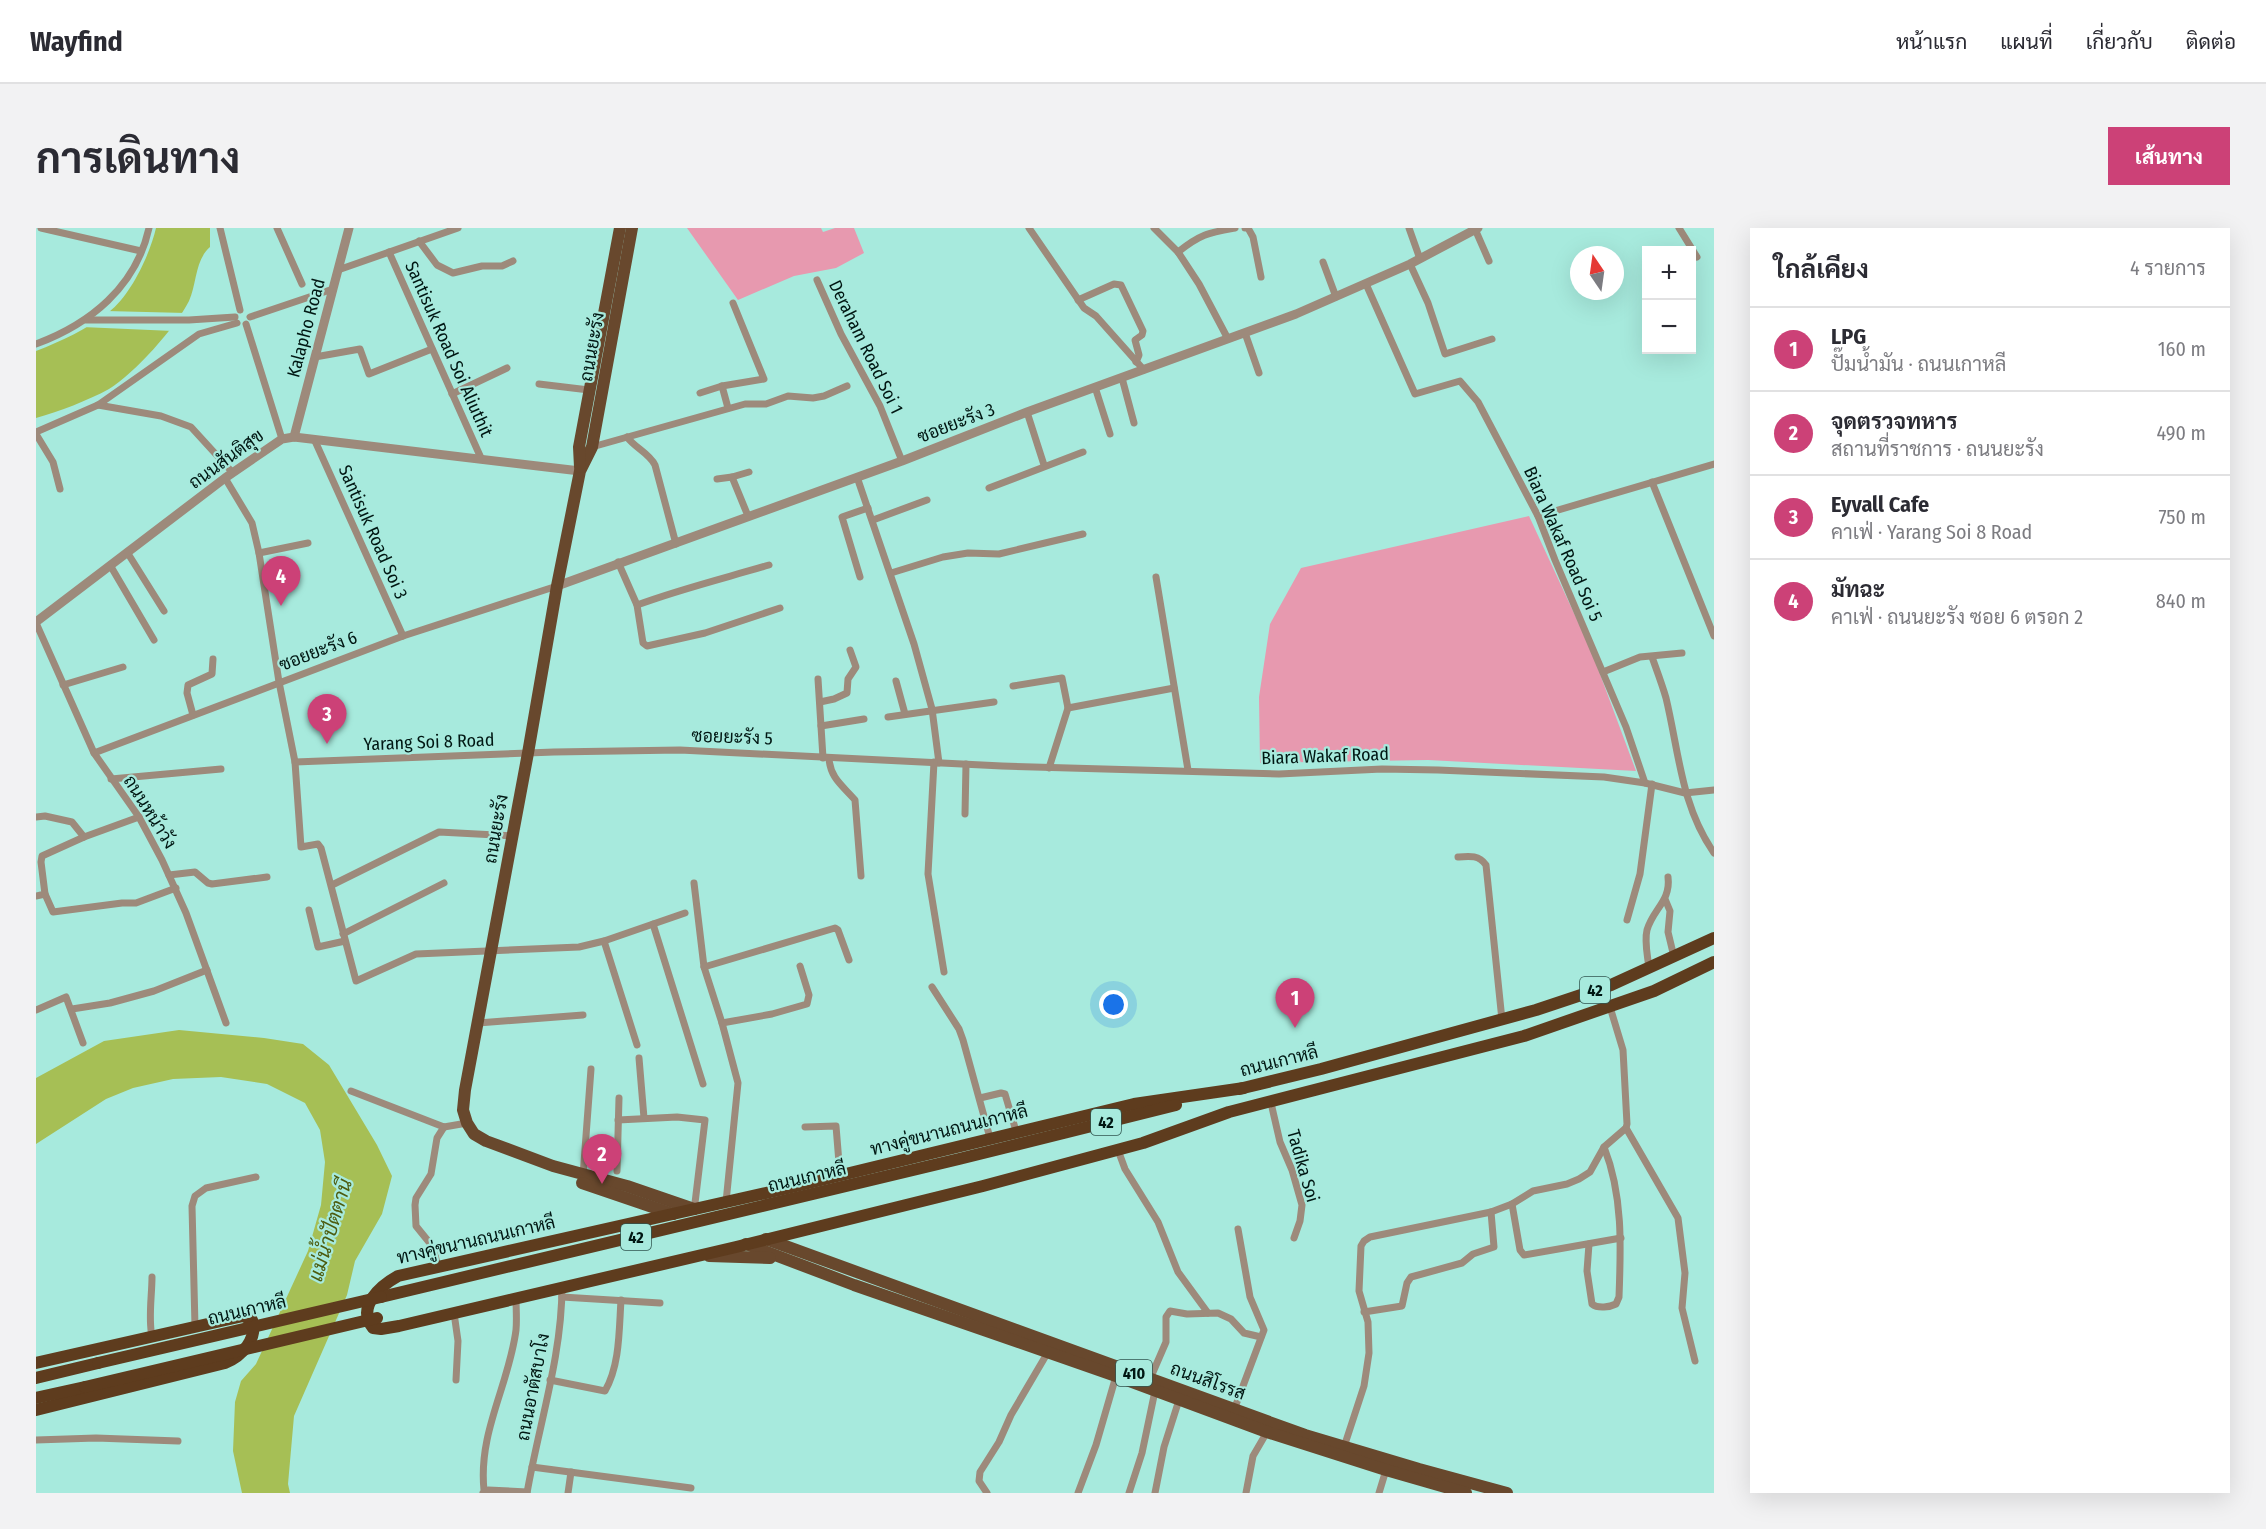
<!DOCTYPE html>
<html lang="th">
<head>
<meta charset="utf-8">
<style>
  :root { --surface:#fff; --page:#f2f2f3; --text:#2b2b33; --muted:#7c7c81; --line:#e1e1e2; --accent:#cc4177 }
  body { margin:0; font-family:"Fira Sans Condensed",Sarabun,sans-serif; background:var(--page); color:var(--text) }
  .controls { position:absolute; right:18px; top:18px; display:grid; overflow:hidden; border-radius:0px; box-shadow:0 6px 24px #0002 }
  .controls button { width:54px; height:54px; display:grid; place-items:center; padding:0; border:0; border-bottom:2px solid var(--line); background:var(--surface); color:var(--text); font:30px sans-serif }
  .compass { position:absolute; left:1534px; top:18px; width:54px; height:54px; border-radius:50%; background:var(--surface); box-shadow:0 6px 24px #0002; rotate:347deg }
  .you { position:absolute; left:1078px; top:777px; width:21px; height:21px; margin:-15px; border:4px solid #fff; border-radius:50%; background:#1a73e8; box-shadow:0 0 0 9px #1a73e833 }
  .badge { display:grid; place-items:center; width:39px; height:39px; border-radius:50%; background:var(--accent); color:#fff; font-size:20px; font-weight:700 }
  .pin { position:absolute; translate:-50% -50px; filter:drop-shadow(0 2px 3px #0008) }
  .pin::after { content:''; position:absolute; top:32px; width:21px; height:18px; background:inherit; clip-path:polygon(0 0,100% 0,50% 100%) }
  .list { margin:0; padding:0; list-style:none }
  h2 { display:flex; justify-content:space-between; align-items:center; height:78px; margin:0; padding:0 24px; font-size:26px }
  h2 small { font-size:20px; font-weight:400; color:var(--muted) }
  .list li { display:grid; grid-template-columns:39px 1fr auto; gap:18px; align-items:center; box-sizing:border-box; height:84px; padding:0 24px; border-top:2px solid var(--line) }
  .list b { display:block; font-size:22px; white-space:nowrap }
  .list p { margin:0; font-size:20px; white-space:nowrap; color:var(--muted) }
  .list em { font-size:20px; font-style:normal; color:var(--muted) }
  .map { position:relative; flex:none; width:1678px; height:1265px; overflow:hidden; border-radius:0px }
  header { display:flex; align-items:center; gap:36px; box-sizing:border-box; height:84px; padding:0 30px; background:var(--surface); border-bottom:2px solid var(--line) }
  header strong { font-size:28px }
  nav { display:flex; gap:33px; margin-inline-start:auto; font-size:21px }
  .intro { display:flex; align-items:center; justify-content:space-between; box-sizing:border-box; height:144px; padding:0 36px }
  h1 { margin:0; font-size:42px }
  .button { padding:15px 27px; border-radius:0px; background:var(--accent); color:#fff; font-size:21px; font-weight:700 }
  main { display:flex; gap:36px; padding:0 36px }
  aside { flex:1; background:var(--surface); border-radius:0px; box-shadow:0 6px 24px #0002 }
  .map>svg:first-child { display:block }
  .green { fill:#e799af }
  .water { fill:#a6bf55 }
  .pier { fill:#a7eadd }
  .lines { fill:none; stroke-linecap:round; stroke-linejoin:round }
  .minor { stroke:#9d8a7b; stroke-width:7 }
  .tertiary { stroke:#9d8a7b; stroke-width:9 }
  .primary { stroke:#68482d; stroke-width:12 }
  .trunk { stroke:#5e3c1e; stroke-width:12 }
  .trunk-bridge { stroke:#5e3c1e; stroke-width:12 }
  .labels { text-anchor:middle; stroke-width:4.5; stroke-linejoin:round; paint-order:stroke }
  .shield { fill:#a7eadd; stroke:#325650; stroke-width:1.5 }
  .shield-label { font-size:16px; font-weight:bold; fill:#001713 }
  .street-label { font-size:18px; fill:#001713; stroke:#a7eadd }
  .water-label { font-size:20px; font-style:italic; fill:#4d5c0f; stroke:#a7eadd }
</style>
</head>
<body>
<header>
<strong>Wayfind</strong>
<nav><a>หน้าแรก</a><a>แผนที่</a><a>เกี่ยวกับ</a><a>ติดต่อ</a></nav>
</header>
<div class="intro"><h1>การเดินทาง</h1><a class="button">เส้นทาง</a></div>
<main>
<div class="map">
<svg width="1678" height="1265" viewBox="0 0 1678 1265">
  <rect width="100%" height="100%" fill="#a7eadd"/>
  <g class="green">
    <path d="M651,0H785L787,4L799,0H818L828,25L800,40L758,48L702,72Z"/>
    <path d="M1493,288L1555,422L1600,543L1392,532L1224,535L1223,469L1234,396L1265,340Z"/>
  </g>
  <g class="water">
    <path d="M120,0H174V19C159,32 161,55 153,73C139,100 99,145 73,161C51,173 24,183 0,190V123C26,113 51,101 73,84C95,67 114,26 120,0Z"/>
    <path d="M143,802L228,810L267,816L293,837L341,917L356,948L346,986L319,1033L311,1067L258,1188L252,1256L254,1265H206L197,1223L199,1174L205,1153L220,1136L272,1023L285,977L289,934L284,902L269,875L231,856L185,849L137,851L97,860L70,871L0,916V850L68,813Z"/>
  </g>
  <path class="pier" d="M70,83L150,85L137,103L46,99Z"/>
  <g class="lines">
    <g class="minor">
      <path d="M5,0L105,23"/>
      <path d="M184,0L204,82"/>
      <path d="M241,0L266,56"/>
      <path d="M993,0L1048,80L1060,88L1108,142"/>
      <path d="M1118,0L1142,24L1163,56L1192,111"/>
      <path d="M1209,0H1212L1217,9L1225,49"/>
      <path d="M1373,0L1384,31"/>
      <path d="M1643,0L1661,29"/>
      <path d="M1439,1L1453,33"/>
      <path d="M383,13L401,37L417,45L446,38H466L477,33"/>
      <path d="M353,24L445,230"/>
      <path d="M1142,24C1165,6 1172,5 1199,0"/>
      <path d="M1287,34L1300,69"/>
      <path d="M1374,36L1392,75L1409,126L1456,111"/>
      <path d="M302,42L422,0"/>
      <path d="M781,52L805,106L844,178L866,233"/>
      <path d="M1330,56L1379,166L1424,153L1442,174L1502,288L1519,332L1590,499L1609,555"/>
      <path d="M1042,72L1078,56L1085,57L1107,103L1106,107L1099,112L1103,127L1100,134"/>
      <path d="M214,89L297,61"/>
      <path d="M50,92H153L199,89"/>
      <path d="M210,96L246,211"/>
      <path d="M1209,105L1223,145"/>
      <path d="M0,116C54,96 100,59 113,0"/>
      <path d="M279,129L324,121L333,146L396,121"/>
      <path d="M1086,150L1098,195"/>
      <path d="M503,156L553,162"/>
      <path d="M686,158L692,180"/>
      <path d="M1059,159L1074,206"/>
      <path d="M664,165L686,158L728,151L697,75"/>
      <path d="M416,166L471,140"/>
      <path d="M62,177L125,188L155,199L197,245"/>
      <path d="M991,184L1008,237"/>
      <path d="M0,204L62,177L163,106L201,95"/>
      <path d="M0,206L17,234L24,261"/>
      <path d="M591,209C599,220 613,225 619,237L640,316"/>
      <path d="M279,213L367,408"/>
      <path d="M556,219L709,176H730L752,168L777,170L788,168L811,158"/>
      <path d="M821,249L878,416L896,481L903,535"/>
      <path d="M189,250L216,295L223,325L243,454L259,534L265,619L282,616L285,620L320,753L380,726L543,719L568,713L649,685"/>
      <path d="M681,251L696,249"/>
      <path d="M1616,254L1678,408"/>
      <path d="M953,260L1047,224"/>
      <path d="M712,288L696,249L713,244"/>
      <path d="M1502,288L1678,236"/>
      <path d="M837,292L891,272"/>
      <path d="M91,324L128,383"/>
      <path d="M223,325L272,315"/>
      <path d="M582,334L601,377L607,415L611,418L669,405L744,380"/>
      <path d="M74,337L118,412"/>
      <path d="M855,345L907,329L932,325L963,326L1047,306"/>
      <path d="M824,349L806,289L832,280"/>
      <path d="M1120,349L1152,542"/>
      <path d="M601,377C644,361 689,350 733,337"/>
      <path d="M0,395L58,525L103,589L126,632L150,685L190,795"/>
      <path d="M1616,429C1621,443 1626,456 1630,470C1643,524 1645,578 1678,625"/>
      <path d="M1567,444L1604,429L1646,425"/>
      <path d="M782,451L787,530"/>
      <path d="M860,453L869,486"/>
      <path d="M27,457L87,439"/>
      <path d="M977,458L1026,450L1032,480L1013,540"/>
      <path d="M784,474L798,471L811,465L812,451L820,439L814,422"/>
      <path d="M1032,480L1138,460"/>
      <path d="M157,487L151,465L152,457L176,446L177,431"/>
      <path d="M852,489L958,474"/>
      <path d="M785,498L828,491"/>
      <path d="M58,525L367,408L521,358"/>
      <path d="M793,530C794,550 807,558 819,572L825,648"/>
      <path d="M259,534L518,524L644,522L966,538L1243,546L1346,541L1402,542L1568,549L1609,555L1649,565L1678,562"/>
      <path d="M898,534L892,646L908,744"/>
      <path d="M75,551L185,541"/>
      <path d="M929,586L930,536"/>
      <path d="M0,589L9,588L36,594L48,609"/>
      <path d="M1422,629C1434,628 1443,627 1450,637L1466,792"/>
      <path d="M133,647L159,644L172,655L176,656L231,649"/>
      <path d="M658,655L668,739L686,795L702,855L690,974"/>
      <path d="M296,657L403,604L477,608"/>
      <path d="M9,666L17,684L86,675H100L140,660"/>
      <path d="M0,668L9,666L5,634L6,628L48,609L103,589"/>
      <path d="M1629,671L1634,683L1632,704L1638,729"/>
      <path d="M273,682L282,719L309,713"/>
      <path d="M1591,692L1604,646L1616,556"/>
      <path d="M617,696L667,856"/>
      <path d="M307,706L408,655"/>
      <path d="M568,713L601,817"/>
      <path d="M668,739L799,700L802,702L813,732"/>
      <path d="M1613,741C1612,729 1608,714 1611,702C1617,681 1635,673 1632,649"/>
      <path d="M896,759L923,801L927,812L954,910"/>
      <path d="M36,781L74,775L118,763L171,742"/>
      <path d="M0,782L30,769L47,815"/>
      <path d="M442,795L547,787"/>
      <path d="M686,795L736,786L771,776L773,767L764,738"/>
      <path d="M603,830L608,890"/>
      <path d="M315,863L408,899L431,895"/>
      <path d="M944,870L965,865L969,866L980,903"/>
      <path d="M1235,875L1244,914L1256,942L1266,977L1264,993L1258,1010"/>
      <path d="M582,892L641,889L669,892L659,975"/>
      <path d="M769,899L800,898L804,947"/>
      <path d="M1590,900L1642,990L1649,1045L1646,1080L1659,1133"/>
      <path d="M1082,922L1089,941L1122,994L1142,1044L1172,1085"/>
      <path d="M581,943L583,870"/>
      <path d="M547,948L555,841"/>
      <path d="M1476,976L1484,1022L1488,1027L1585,1010"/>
      <path d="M1553,1016L1551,1043L1556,1076C1562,1081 1574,1079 1580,1076L1583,1069C1585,1018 1587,967 1568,919"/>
      <path d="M402,1039L397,1019L380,998L379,977L380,970L395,946L401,910L408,899"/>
      <path d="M526,1069L624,1075"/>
      <path d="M1328,1084L1366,1078L1371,1055L1375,1049L1426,1035L1437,1026L1458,1019L1455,984"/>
      <path d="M418,1085L422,1113L420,1152"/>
      <path d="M159,1098L156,978L159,968L170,960L220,949"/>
      <path d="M116,1108C112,1091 116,1067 116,1049"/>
      <path d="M1114,1151L1130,1114V1089L1134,1083L1151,1086L1182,1085L1195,1091L1208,1105L1225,1109"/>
      <path d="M514,1152L569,1163C584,1137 583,1102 585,1072"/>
      <path d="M1198,1182L1228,1102L1214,1069L1202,1001"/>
      <path d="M0,1212L60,1210L142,1213"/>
      <path d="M1308,1219L1328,1158L1333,1125L1332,1094L1323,1063L1325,1018L1328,1013L1334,1009L1455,984L1476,976L1497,963L1531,956L1543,951L1554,944L1568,919L1590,900L1591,896L1587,822L1574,779"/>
      <path d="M496,1239L655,1260"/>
      <path d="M448,1262C442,1204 473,1157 480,1102C481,1092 480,1080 480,1070"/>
      <path d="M447,1265L452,1262L491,1264"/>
      <path d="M491,1265C503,1196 526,1128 526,1058"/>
      <path d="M532,1265L535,1244"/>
      <path d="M951,1265L943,1253L944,1244L963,1214L975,1187L1012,1124"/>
      <path d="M1042,1265L1060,1217L1080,1148"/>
      <path d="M1093,1265L1106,1225L1119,1163"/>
      <path d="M1119,1265L1128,1219L1143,1172"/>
      <path d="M1210,1265L1217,1228L1231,1204"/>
      <path d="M1343,1265L1350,1242"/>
    </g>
    <g class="tertiary">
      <path d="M258,209L313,0"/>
      <path d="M521,358L866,233L991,184L1260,86L1374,36L1442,0"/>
      <path d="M0,394L189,250L246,211L258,209L544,243"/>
    </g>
    <g class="primary">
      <path d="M596,0L556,219L544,243L521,358L492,525L429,862L427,882L431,895L438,906L450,913L517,938L591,958L658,981"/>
      <path d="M544,239L543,219L584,0"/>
      <path d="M546,955L637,986"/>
      <path d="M730,1011L1269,1207L1383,1241L1471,1265"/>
      <path d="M710,1016L818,1057L1080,1148L1231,1204L1350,1242L1430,1265"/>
      <path d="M673,1028L734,1030"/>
    </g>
    <g class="trunk">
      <path d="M1208,860L1098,876L752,960L362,1048C344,1058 320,1079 337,1100L345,1101L363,1098L700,1019L947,958L1107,915L1193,884L1488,808L1618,763L1678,734"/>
      <path d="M1203,861L1285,841L1500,782L1575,757L1678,710"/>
      <path d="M345,1069L923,931L1140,877"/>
      <path d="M0,1135L207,1088L216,1092C222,1111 206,1128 189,1135L0,1182"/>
      <path d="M0,1150L62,1135"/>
      <path d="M0,1170L49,1159"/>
    </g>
    <g class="trunk-bridge">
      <path d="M62,1135L345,1069"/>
      <path d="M49,1159L341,1090"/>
    </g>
  </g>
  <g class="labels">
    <g class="shield">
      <rect x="1544" y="749" width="30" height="26" rx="4.5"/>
      <rect x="1055" y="881" width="30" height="26" rx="4.5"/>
      <rect x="585" y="996" width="30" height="26" rx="4.5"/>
      <rect x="1080" y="1132" width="36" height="26" rx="4.5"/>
    </g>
    <g class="shield-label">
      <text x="1559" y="768">42</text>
      <text x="1070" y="900">42</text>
      <text x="600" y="1015">42</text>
      <text x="1098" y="1151">410</text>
    </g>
    <g class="street-label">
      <text transform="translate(270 100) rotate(-75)" y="6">Kalapho Road</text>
      <text transform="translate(556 119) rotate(-80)" y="6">ถนนยะรัง</text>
      <text transform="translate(830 119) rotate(64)" y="6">Deraham Road Soi 1</text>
      <text transform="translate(413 121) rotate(66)" y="6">Santisuk Road Soi Aliuthit</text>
      <text transform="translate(920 195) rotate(-21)" y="6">ซอยยะรัง 3</text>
      <text transform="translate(190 231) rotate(-36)" y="6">ถนนสันติสุข</text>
      <text transform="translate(337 304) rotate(66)" y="6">Santisuk Road Soi 3</text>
      <text transform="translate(1527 316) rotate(66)" y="6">Biara Wakaf Road Soi 5</text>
      <text transform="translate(282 423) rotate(-21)" y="6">ซอยยะรัง 6</text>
      <text transform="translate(696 509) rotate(2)" y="6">ซอยยะรัง 5</text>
      <text transform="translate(393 514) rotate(-2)" y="6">Yarang Soi 8 Road</text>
      <text transform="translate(1289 528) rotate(-2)" y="6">Biara Wakaf Road</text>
      <text transform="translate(114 584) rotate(58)" y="6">ถนนหน้าวัง</text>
      <text transform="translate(460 601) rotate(-80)" y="6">ถนนยะรัง</text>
      <text transform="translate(1243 833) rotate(-14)" y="6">ถนนเกาหลี</text>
      <text transform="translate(913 902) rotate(-14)" y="6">ทางคู่ขนานถนนเกาหลี</text>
      <text transform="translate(1267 938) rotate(74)" y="6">Tadika Soi</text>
      <text transform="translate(771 949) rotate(-13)" y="6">ถนนเกาหลี</text>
      <text transform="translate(440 1012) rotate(-13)" y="6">ทางคู่ขนานถนนเกาหลี</text>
      <text transform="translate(211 1082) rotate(-13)" y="6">ถนนเกาหลี</text>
      <text transform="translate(1172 1153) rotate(20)" y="6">ถนนสิโรรส</text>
      <text transform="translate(497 1159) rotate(-79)" y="6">ถนนอาตัสบาโง</text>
    </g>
    <g class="water-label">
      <text transform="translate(294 1002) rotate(-73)" y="7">แม่น้ำปัตตานี</text>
    </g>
  </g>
</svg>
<div class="controls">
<button>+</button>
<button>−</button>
</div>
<svg class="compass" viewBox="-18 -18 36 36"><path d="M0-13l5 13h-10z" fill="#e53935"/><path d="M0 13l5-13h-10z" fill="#7c7c81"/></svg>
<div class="you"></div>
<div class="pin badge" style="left:1259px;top:800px">1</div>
<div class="pin badge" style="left:566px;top:956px">2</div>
<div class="pin badge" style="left:291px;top:516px">3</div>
<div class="pin badge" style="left:245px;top:378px">4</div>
</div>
<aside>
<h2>ใกล้เคียง<small>4 รายการ</small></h2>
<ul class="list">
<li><span class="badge">1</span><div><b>LPG</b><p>ปั๊มน้ำมัน · ถนนเกาหลี</p></div><em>160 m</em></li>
<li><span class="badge">2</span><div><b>จุดตรวจทหาร</b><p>สถานที่ราชการ · ถนนยะรัง</p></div><em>490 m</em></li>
<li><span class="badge">3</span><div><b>Eyvall Cafe</b><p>คาเฟ่ · Yarang Soi 8 Road</p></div><em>750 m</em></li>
<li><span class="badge">4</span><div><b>มัทฉะ</b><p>คาเฟ่ · ถนนยะรัง ซอย 6 ตรอก 2</p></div><em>840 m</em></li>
</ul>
</aside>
</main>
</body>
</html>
